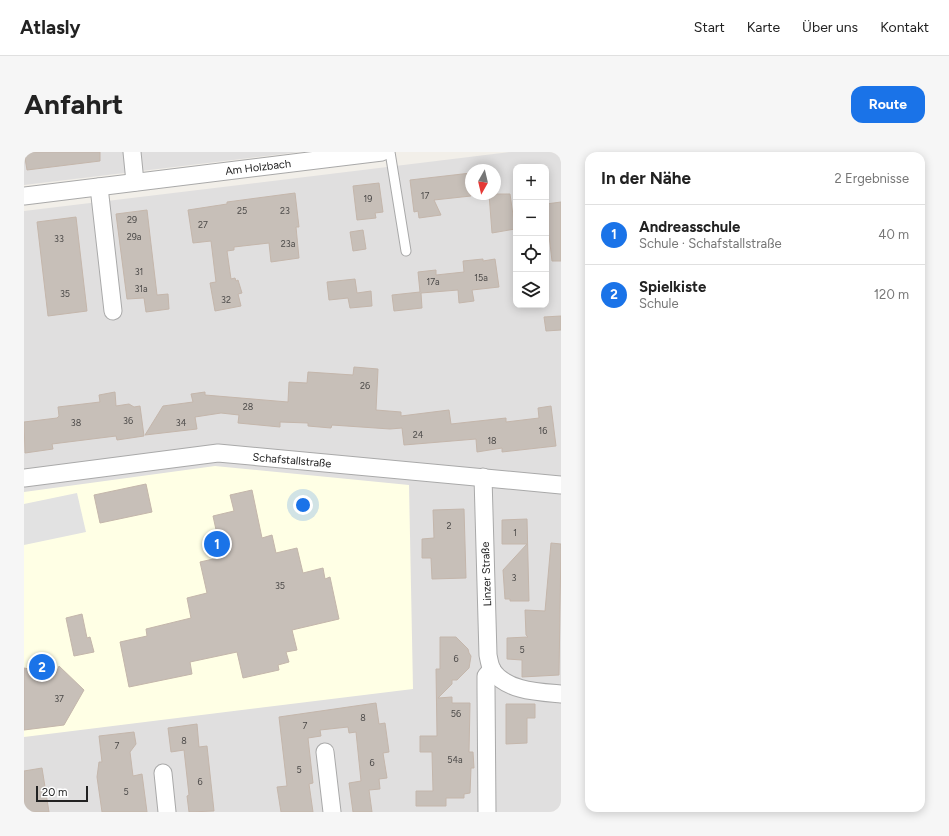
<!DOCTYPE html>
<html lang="de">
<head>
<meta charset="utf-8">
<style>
  :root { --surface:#fff; --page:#f6f6f6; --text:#222; --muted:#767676; --line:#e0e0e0; --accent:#1a73e8 }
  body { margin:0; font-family:Figtree,sans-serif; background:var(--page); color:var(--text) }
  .controls { position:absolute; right:12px; top:12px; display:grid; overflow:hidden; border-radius:8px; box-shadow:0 2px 10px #0003 }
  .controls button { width:36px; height:36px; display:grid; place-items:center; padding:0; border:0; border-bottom:1px solid var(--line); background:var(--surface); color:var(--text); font:20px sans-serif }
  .compass { position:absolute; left:441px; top:12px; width:36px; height:36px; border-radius:50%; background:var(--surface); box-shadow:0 2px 10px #0003; rotate:188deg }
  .scale { position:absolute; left:12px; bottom:10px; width:52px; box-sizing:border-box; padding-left:4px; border:2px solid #222; border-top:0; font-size:11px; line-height:14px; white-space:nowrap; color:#222; -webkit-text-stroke:3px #fff; paint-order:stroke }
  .you { position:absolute; left:279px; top:353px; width:14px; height:14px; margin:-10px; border:3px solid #fff; border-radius:50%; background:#1a73e8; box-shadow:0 0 0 6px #1a73e833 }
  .badge { display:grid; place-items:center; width:26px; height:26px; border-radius:50%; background:var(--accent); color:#fff; font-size:13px; font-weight:700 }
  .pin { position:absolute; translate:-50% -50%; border:2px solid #fff; box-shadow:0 1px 4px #0006 }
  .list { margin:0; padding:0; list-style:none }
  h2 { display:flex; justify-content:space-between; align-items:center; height:52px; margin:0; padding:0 16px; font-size:17px }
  h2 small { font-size:13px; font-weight:400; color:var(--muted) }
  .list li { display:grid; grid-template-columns:26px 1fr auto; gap:12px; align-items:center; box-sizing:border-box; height:60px; padding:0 16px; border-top:1px solid var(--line) }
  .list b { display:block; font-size:15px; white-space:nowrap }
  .list p { margin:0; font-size:13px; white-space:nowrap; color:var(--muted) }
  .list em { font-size:13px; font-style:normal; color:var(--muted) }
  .icon { flex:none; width:22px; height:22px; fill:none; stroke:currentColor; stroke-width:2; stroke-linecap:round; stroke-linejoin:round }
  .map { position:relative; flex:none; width:537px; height:660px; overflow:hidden; border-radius:12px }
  header { display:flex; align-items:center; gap:24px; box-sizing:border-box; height:56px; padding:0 20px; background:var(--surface); border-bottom:1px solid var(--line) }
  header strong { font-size:19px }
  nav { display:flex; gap:22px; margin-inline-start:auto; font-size:14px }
  .intro { display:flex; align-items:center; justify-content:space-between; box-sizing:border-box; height:96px; padding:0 24px }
  h1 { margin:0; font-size:28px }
  .button { padding:10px 18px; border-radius:12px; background:var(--accent); color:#fff; font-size:14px; font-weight:700 }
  main { display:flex; gap:24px; padding:0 24px }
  aside { flex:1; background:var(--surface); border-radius:12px; box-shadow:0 2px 10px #0003 }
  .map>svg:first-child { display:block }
  .residential { fill:#e0dfdf; fill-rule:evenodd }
  .education { fill:#ffffe5 }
  .parking { fill:#e2e2e2 }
  .building { fill:#c7bfb8; stroke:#c4b6ab }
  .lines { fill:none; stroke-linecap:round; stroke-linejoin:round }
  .lane-casing { stroke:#a9a9a9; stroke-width:11 }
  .street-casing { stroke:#a9a9a9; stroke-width:19 }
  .lane { stroke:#fff; stroke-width:9 }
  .street { stroke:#fff; stroke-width:17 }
  .labels { text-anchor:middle; stroke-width:3.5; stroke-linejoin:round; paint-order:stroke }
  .number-label { font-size:9px; fill:#4b4948 }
  .street-label { font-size:11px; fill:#222; stroke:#fff }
</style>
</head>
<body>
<header>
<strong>Atlasly</strong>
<nav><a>Start</a><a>Karte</a><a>Über uns</a><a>Kontakt</a></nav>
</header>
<div class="intro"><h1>Anfahrt</h1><a class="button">Route</a></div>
<main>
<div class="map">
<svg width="537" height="660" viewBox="0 0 537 660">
  <rect width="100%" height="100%" fill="#f2efe9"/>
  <g class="residential">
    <path d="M0,0H276L0,33Z"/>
    <path d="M487,0H537V660H0V59ZM492,15H522V153H492ZM447,18H471V42H447Z"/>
  </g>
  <path class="education" d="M191,314L385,333L389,537L0,585V340Z"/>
  <path class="parking" d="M53,341L62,380L0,393V352Z"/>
  <g class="building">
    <path d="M0,0H76V9L3,18Z"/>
    <path d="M447,21V44L410,48L417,63L395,66L394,59L390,60L386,28Z"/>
    <path d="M355,31L359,60L351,61L352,66L333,68L329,34Z"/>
    <path d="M271,41L275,75H272L275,106L247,110L245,91L210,95V98L203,99L207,127L211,126L212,129L214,128L218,141L214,142L217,154L191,159L186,131L192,130L187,89L169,91L164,58L203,52V50Z"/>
    <path d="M465,42H486L491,77L468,81Z"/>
    <path d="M537,50V109H528L525,83H522V52Z"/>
    <path d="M123,58L133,143L144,142L145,157L122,160L120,146L103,147L92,62Z"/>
    <path d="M52,65L63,159L24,164L13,70Z"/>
    <path d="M339,78L342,97L329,99L326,80Z"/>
    <path d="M459,107V109L471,107L475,135L448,138L450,149L435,151L434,138L397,141L398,156L370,159L368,143L396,140L394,120L412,118V123L440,120L439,109Z"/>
    <path d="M331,127L333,141L347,139L348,154L326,156L324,146L305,148L303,130Z"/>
    <path d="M537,164V178L522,179L520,165Z"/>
    <path d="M330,215L354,217L352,258L377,260V264L425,258L427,272L482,266V270L515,266L514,256L527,254L532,294L478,300V296L453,300L452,287L380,293L378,276L366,277L308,273L307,276L284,274V271L256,270V275L214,271L215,263L197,261L171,265L173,277L121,283L139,254L169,250L167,242L181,240V243L264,250L265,230L283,231L284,220L329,223Z"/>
    <path d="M91,240L92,254L105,252L110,255L116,254L120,284L93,288L92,284L28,292L29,297L1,301L0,270L33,266L35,264L34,255L76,250L75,243Z"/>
    <path d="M122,332L128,360L76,371L70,343Z"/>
    <path d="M228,338L238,386L248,383L252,401L273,396L279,421L299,416L301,427L306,425L315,467L268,478L273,498L262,500L265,510L254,513L255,518L219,526L213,500L166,510L168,522L105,535L96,490L123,484L122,477L167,466L163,446L183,441L176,410L198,405L189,364L210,359L206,343Z"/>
    <path d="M440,357L442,426L408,427L407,406H398V387L410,386L409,358Z"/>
    <path d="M503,367L505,449H486V447H481L479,418L503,392H478V368Z"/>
    <path d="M527,391L537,392L535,523L498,525V508L483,507V486L504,485L502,483L501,458L521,459Z"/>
    <path d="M58,462L63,486L66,485L70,500L50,504L42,466Z"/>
    <path d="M416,485H432L444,497L445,501L447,504L445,516L433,528H428V532L414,546L428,545V551H446L445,600H449L450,616H447L446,641L440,642V646H422V654H392V639H409L408,600H396V584H413L412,517H416Z"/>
    <path d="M35,514L60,538L40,573L0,578V516L32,522Z"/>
    <path d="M352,551L355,572L361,571L365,600L359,601L363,626L355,627L356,637L345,638L348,660H329L325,631L337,629L332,580L325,581L324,575L296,578L297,584L284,586L289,631L285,632L289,660H257L253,635L263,634L255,565Z"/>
    <path d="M482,552H511V566H503V591L482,592Z"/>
    <path d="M173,572L175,595L183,594L190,659L165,660L163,644L165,643L160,598L147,600L144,576Z"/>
    <path d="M110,580L112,592L106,600L109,624L118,622L123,660H78L73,625L75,610H78L75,584Z"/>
    <path d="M18,616L25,660H0V619Z"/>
  </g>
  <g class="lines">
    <defs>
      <path id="lane" d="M366,0L382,99"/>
      <g id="street">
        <path d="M108,0L111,30"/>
        <path d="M75,35L89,159"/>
        <path d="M0,44L358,0"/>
        <path d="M459,325L464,503C465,508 466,514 468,518C482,539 514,540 537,542"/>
        <path d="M0,326L194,301L537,333"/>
        <path d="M301,600L308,660"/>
        <path d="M139,621L143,660"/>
        <path d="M463,660L462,536V524L468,517"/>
      </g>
    </defs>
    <use href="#lane" class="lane-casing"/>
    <use href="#street" class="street-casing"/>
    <use href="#lane" class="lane"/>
    <use href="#street" class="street"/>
  </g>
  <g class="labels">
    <g class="number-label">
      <text x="401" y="47">17</text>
      <text x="344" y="50">19</text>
      <text x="218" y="62">25</text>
      <text x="261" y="62">23</text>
      <text x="108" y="71">29</text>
      <text x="179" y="76">27</text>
      <text x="110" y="88">29a</text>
      <text x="35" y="90">33</text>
      <text x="264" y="95">23a</text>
      <text x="115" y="123">31</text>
      <text x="457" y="129">15a</text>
      <text x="409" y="133">17a</text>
      <text x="117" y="140">31a</text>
      <text x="41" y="145">35</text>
      <text x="202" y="151">32</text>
      <text x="341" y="237">26</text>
      <text x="224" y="258">28</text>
      <text x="104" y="272">36</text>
      <text x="52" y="274">38</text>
      <text x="157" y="274">34</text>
      <text x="519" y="282">16</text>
      <text x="394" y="286">24</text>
      <text x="468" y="292">18</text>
      <text x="425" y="377">2</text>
      <text x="491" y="384">1</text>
      <text x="490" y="429">3</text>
      <text x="256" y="437">35</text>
      <text x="498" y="501">5</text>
      <text x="432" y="510">6</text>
      <text x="35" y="550">37</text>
      <text x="432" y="565">56</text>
      <text x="339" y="569">8</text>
      <text x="281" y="577">7</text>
      <text x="160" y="592">8</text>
      <text x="93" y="597">7</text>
      <text x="431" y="611">54a</text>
      <text x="348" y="614">6</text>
      <text x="275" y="621">5</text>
      <text x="176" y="633">6</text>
      <text x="102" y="643">5</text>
    </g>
    <g class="street-label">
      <text transform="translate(234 15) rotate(-7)" y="4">Am Holzbach</text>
      <text transform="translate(268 308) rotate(5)" y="4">Schafstallstraße</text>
      <text transform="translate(462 422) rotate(-92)" y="4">Linzer Straße</text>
    </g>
  </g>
</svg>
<div class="controls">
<button>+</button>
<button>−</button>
<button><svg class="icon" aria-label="locate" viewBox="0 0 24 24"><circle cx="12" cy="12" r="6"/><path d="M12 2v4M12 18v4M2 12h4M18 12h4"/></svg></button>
<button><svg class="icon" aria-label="layers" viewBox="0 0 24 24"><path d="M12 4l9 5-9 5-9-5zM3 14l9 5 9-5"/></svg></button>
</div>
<svg class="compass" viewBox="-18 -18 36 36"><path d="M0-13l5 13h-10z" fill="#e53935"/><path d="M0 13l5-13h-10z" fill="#767676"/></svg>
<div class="scale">20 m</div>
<div class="you"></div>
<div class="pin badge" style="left:193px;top:392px">1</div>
<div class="pin badge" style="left:18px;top:515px">2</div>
</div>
<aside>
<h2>In der Nähe<small>2 Ergebnisse</small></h2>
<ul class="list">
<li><span class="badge">1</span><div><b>Andreasschule</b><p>Schule · Schafstallstraße</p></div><em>40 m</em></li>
<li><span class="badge">2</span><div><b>Spielkiste</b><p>Schule</p></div><em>120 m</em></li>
</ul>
</aside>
</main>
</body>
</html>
